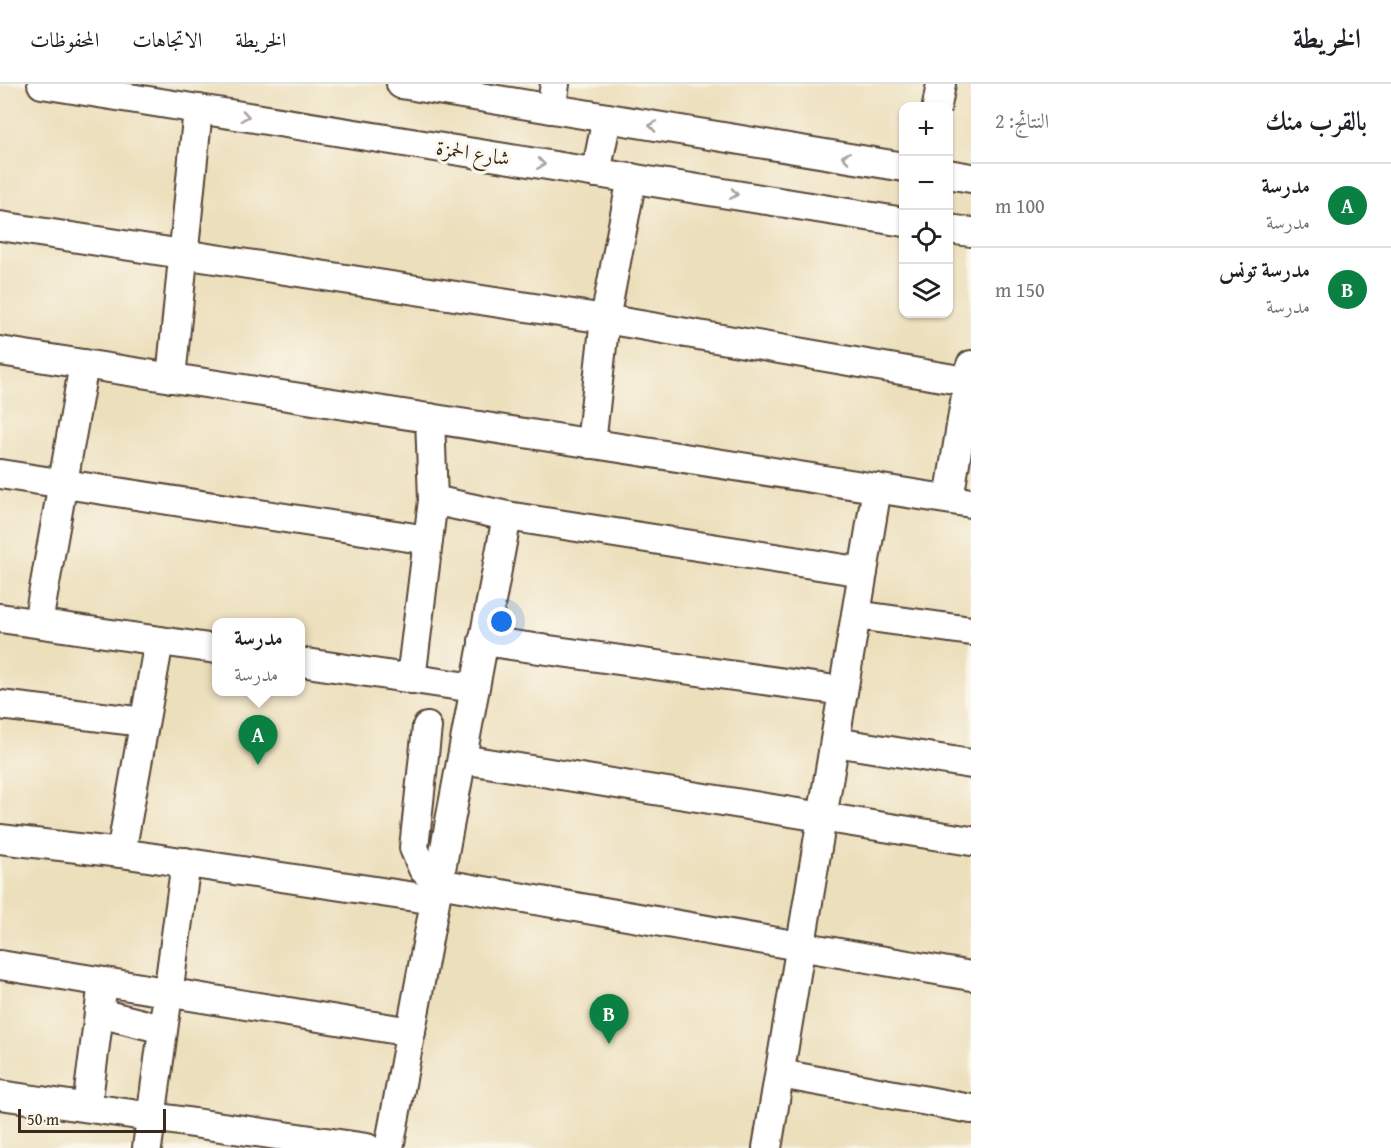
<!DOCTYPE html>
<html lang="ar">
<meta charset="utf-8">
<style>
:root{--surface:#fff;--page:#f6f6f6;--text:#202124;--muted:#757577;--line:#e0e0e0;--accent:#0b8043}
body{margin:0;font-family:"Gentium Book Plus",Amiri,serif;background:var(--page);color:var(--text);direction:rtl}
.controls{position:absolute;right:18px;top:18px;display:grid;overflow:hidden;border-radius:12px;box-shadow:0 2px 4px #0004}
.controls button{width:54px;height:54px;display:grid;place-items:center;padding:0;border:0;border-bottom:2px solid var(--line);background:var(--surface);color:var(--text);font:30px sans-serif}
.scale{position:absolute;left:18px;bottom:15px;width:148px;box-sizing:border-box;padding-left:6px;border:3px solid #3b2a1e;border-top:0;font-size:16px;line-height:21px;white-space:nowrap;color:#3b2a1e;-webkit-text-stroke:4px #fbf7ec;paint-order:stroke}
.you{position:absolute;left:502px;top:538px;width:21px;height:21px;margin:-15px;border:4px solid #fff;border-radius:50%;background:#1a73e8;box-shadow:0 0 0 9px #1a73e833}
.badge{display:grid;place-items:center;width:39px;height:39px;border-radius:50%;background:var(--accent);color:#fff;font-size:20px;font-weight:700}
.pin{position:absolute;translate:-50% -50px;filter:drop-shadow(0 2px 3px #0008)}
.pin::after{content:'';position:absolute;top:32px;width:21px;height:18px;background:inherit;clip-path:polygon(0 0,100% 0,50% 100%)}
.popup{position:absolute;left:212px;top:534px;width:93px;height:78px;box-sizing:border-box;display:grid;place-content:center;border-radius:12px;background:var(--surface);filter:drop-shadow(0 2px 4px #0005);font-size:20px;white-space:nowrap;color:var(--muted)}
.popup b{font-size:22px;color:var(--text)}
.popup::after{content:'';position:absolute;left:50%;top:100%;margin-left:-12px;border:12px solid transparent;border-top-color:var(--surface)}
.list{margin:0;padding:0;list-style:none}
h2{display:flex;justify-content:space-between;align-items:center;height:78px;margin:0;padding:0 24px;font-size:26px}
h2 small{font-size:20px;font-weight:400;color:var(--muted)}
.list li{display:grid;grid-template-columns:39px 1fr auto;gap:18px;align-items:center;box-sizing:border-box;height:84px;padding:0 24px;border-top:2px solid var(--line)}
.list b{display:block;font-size:22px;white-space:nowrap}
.list p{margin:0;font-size:20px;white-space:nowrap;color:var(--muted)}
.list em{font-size:20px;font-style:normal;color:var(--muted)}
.icon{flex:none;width:33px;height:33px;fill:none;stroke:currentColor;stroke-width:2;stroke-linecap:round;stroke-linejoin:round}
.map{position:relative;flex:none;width:971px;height:1064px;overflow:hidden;direction:ltr}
header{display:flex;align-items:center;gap:36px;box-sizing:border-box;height:84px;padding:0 30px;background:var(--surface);border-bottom:2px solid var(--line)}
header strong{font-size:28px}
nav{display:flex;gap:33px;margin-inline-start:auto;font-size:21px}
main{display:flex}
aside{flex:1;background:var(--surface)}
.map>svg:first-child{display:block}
</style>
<header>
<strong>الخريطة</strong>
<nav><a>الخريطة</a><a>الاتجاهات</a><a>المحفوظات</a></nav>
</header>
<main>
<aside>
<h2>بالقرب منك<small>النتائج: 2</small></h2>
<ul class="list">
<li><span class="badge">A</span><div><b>مدرسة</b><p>مدرسة</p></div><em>100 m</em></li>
<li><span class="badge">B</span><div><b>مدرسة تونس</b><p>مدرسة</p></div><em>150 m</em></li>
</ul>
</aside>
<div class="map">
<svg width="971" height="1064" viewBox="0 0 971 1064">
<rect width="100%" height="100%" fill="#fbf7ec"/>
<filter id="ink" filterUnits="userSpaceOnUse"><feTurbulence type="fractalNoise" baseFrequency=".0167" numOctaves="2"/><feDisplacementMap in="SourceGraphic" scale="12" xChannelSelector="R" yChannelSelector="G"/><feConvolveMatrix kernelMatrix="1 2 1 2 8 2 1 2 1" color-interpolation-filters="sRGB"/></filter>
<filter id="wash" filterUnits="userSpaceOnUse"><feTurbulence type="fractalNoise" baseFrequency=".008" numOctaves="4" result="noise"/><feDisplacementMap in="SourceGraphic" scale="24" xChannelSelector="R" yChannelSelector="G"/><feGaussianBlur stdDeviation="1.35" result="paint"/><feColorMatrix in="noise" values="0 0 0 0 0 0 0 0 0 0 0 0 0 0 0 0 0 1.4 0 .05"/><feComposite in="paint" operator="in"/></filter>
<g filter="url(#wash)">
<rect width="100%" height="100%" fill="#ecdfbc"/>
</g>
<g filter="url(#ink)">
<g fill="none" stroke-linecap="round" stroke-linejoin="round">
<defs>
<g id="minor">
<polyline points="42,0 904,138"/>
<polyline points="401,0 904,83"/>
<polyline points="937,22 941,0"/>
<polyline points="551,25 555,0"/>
<polyline points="596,89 607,34"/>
<polyline points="948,90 971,94"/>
<polyline points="0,142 605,235 971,298"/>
<polyline points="948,145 971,148"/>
<polyline points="0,267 971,419"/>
<polyline points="171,294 198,25"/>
<polyline points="591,360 605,235 632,94"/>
<polyline points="0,390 428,456"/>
<polyline points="949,415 971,281"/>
<polyline points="433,416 507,432 863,488"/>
<polyline points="856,531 971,547"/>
<polyline points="0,534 216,565"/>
<polyline points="38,539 84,280"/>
<polyline points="483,557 843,607"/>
<polyline points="300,578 474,604"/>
<polyline points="411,595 433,416 430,334"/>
<polyline points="0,621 144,638"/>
<polyline points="427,643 414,764 423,785 438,799 971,892"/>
<polyline points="835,658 971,680"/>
<polyline points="462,675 971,757"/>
<polyline points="0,755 121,769 435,816"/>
<polyline points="121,769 159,557"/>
<polyline points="0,881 411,948"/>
<polyline points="99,929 163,945"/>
<polyline points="780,990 971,1025"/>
<polyline points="0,1011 367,1064"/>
<polyline points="87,1023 103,898"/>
<polyline points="147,1064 186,778"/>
<polyline points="389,1064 507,432"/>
<polyline points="767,1064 877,404"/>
</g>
</defs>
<!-- minor casing -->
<use href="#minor" stroke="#564536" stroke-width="32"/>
<!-- minor -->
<use href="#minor" stroke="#fff" stroke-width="28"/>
</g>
<!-- one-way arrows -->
<defs><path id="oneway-chevron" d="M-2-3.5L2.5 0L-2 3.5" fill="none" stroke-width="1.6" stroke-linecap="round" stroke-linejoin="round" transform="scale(1.5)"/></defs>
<g stroke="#a79f9a">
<use href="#oneway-chevron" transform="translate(245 32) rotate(9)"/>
<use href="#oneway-chevron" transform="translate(653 42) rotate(-171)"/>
<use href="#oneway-chevron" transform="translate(846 73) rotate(-171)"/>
<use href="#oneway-chevron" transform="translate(541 80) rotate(9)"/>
<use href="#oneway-chevron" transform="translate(734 110) rotate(9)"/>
</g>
</g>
<g text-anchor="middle" stroke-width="6" stroke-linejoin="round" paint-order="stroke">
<!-- street labels -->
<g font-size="21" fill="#3b2a1e" stroke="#fbf7ec">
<text transform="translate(473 69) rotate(9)" y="7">شارع الحمزة</text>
</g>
</g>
</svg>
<div class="controls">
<button>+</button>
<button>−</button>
<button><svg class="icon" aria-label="locate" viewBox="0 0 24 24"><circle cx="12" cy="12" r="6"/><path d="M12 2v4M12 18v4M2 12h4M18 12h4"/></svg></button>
<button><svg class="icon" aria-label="layers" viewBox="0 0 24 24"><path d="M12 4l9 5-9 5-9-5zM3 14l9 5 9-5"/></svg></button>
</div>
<div class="scale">50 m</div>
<div class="you"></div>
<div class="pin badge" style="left:258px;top:681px">A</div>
<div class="popup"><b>مدرسة</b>مدرسة</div>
<div class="pin badge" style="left:609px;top:960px">B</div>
</div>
</main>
